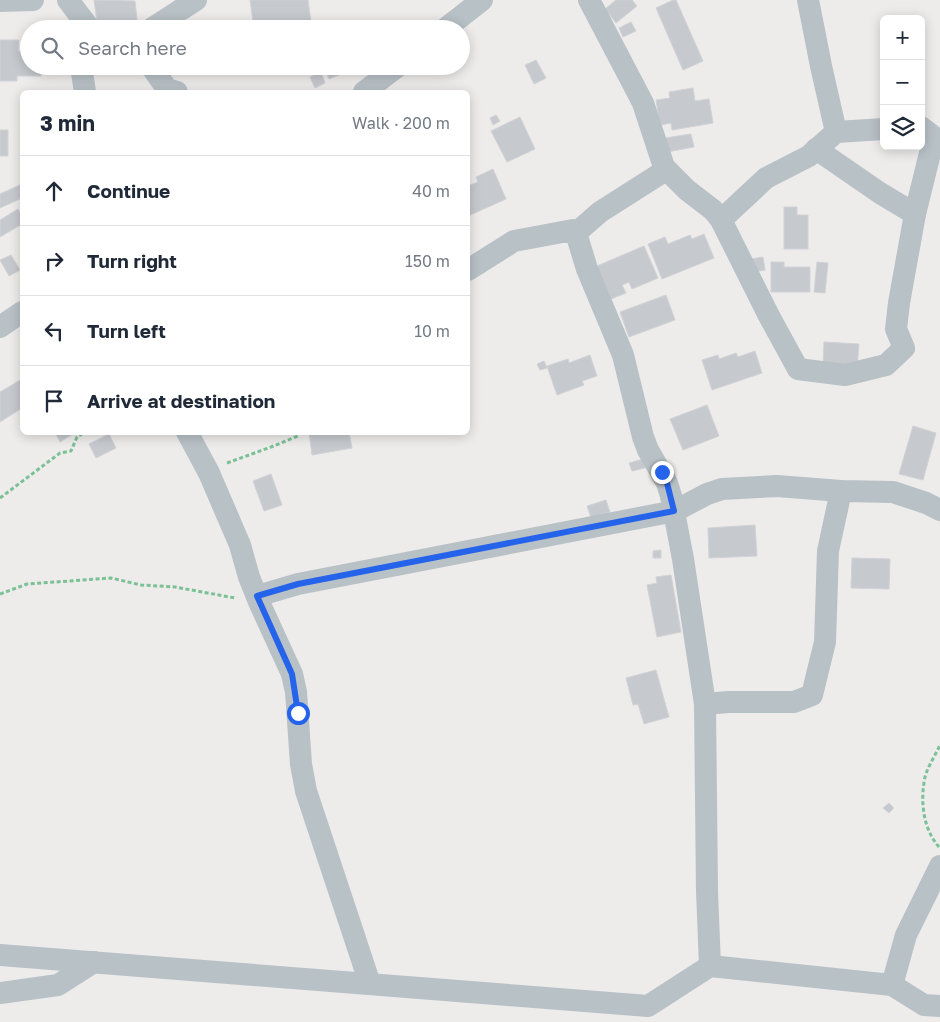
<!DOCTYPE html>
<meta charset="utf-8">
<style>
:root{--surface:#fff;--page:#f2f2f3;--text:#1f2937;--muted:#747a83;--line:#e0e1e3}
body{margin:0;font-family:"Golos Text",sans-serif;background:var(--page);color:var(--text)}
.controls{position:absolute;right:15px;top:15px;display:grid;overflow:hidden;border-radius:8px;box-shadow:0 2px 12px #0003}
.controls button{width:45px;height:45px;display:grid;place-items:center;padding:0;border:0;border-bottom:1px solid var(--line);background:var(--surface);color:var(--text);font:25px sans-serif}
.stop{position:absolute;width:15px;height:15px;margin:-11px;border:4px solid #2563eb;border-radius:50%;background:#fff}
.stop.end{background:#2563eb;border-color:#fff;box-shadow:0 1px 5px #0008}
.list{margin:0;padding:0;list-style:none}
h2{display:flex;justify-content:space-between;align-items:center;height:65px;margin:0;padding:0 20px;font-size:21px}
h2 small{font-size:16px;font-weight:400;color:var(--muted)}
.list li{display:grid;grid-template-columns:32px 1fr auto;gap:15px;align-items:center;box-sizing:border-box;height:70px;padding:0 20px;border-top:1px solid var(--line)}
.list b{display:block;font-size:19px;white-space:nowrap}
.list em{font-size:16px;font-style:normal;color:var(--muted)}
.icon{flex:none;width:28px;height:28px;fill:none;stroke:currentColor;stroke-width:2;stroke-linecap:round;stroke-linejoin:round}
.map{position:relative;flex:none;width:940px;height:1022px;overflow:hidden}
.search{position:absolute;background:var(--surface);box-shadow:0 2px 12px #0003;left:20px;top:20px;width:450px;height:55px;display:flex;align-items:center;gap:12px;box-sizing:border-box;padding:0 18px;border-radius:28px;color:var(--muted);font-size:19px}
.panel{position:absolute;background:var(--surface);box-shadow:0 2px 12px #0003;left:20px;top:90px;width:450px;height:345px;border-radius:8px}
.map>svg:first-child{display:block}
</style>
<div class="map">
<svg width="940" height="1022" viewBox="0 0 940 1022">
<rect width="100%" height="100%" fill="#eeebeb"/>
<!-- building -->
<g fill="#c6c9cd" stroke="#d0d2d6">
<polygon points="94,0 135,1 138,28 98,29"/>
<polygon points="250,0 308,0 312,29 254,29"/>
<polygon points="616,0 632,0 637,6 616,23 605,9"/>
<polygon points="673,0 676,0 703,61 683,70 656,8"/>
<polygon points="361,22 365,29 349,29"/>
<polygon points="631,22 636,31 623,37 619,28"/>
<polygon points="0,40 19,40 18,51 29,52 29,66 41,66 41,76 17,76 17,81 0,81"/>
<polygon points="536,60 546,78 534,84 525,65"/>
<polygon points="323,66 337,66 341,74 329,79"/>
<polygon points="321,72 325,83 315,88 310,77"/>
<polygon points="693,88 695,101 709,99 713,123 672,130 671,123 660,125 656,100 670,98 669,92"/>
<polygon points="496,115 500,121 493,125 490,118"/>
<polygon points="520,117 535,149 507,162 491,131"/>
<rect x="0" y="130" width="8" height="26"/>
<polygon points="691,134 694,147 667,152 665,138"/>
<polygon points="493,169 506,199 468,216 468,186 478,182 476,177"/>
<polygon points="22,184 22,198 0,208 0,194"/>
<polygon points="784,207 797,207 797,215 808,215 808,249 784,249"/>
<polygon points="18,209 22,216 22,224 0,237 0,220"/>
<polygon points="704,234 714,258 662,279 648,244 665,237 668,244 690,235 692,239"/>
<polygon points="644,246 658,278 632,289 629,282 622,285 626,293 611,299 597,266"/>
<polygon points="11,255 20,270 9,276 0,260"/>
<polygon points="763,257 765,270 753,272 751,259"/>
<polygon points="771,262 784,262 784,267 810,267 810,292 771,292"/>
<polygon points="817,262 828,263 825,293 814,292"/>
<polygon points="666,295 675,320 629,337 620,312"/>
<polygon points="824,342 859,344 857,370 823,368"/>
<polygon points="755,351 762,373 712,390 702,360 718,355 719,359 736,353 738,357"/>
<polygon points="590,355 597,376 582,381 584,385 557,395 547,366 568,359 569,363"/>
<polygon points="544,361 547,368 540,370 537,364"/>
<polygon points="22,379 22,408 0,422 0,392"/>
<polygon points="707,405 719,436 683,450 670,419"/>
<polygon points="913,426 936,433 923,480 899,474"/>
<polygon points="55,432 76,432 60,442"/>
<polygon points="309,432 349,432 352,448 312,455"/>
<polygon points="109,434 116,448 96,458 89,444"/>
<polygon points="647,458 649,467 632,471 629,463"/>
<polygon points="271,474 282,505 264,511 253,481"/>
<polygon points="606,500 610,512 591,518 587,506"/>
<polygon points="755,525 757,556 709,558 708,528"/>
<polygon points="661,550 661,558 653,558 653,551"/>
<polygon points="852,558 890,559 889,589 851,588"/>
<polygon points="671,575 681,632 657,637 647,585 657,583 656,577"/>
<polygon points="656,670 669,717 644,724 638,704 633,705 626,678"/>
<polygon points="889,803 894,808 889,813 883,808"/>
</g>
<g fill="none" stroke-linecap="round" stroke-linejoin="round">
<!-- path -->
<g stroke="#7ac196" stroke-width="3" stroke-dasharray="4 2.5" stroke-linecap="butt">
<polyline points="227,463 271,447 298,436"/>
<polyline points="0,498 60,453 71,451 77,437 85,432"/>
<polyline points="0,594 27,584 111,578 141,585 175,587 235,598"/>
<path d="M939,847C923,829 920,801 925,777C928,766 935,756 940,745"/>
</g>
<!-- street -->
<g stroke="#b8c1c6" stroke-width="22">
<polyline points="68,0 90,29"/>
<polyline points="589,0 643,103 664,167 687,190 713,210 721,220 769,316 798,369 845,375 886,365 904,348 896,329 899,303 915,214 880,193 816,149"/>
<polyline points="808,0 821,66 836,132"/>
<polyline points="0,1 33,0"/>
<polyline points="151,29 196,0"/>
<polyline points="445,29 482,0"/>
<polyline points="81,66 85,92"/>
<polyline points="151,66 167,89 177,92"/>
<polyline points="364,92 398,66"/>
<polyline points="915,214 934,137 921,127"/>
<polyline points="721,220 766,178 809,156 836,132 884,129"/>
<polyline points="576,233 600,212 666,170"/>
<polyline points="468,270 514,241 573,230 576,233 587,269 623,355 643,437 648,450 667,483 671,496 683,559 705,704 707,891 710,966"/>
<polyline points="0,327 22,312"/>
<polyline points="187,432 209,473 240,545 249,577 259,602 292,674 296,692 301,764 306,791 370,984"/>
<polyline points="257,596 298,584 675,511 707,494 722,489 777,486 841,491 893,492 926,503 940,510"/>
<polyline points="705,704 729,702 794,702 812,695 825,642 828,551 841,491"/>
<polyline points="0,955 648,1006 710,966 892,985 924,1005 940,1006"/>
<polyline points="892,985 906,935 940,866"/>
<polyline points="0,993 58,985 94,962"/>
</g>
</g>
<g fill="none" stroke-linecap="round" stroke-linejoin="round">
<!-- route -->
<polyline stroke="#2563eb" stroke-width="6" points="298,713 292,674 257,596 298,584 674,511 667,483 662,472"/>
</g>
</svg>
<div class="controls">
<button>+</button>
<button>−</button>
<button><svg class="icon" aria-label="layers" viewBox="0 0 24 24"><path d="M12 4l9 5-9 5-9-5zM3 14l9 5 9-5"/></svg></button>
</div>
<div class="stop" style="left:298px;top:713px"></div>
<div class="stop end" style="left:662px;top:472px"></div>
<div class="search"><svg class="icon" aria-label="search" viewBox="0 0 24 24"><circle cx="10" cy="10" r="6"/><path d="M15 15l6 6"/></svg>Search here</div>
<section class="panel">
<h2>3 min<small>Walk · 200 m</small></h2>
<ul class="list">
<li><svg class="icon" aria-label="ahead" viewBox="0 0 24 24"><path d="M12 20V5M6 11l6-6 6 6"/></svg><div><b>Continue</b></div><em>40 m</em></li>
<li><svg class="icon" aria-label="right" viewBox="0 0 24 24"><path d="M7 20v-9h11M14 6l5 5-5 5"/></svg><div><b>Turn right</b></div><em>150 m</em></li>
<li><svg class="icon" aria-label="left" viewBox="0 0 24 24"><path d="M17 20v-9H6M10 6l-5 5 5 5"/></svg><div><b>Turn left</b></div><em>10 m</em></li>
<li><svg class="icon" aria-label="arrive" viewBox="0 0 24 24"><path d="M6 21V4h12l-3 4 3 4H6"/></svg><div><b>Arrive at destination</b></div></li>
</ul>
</section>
</div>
